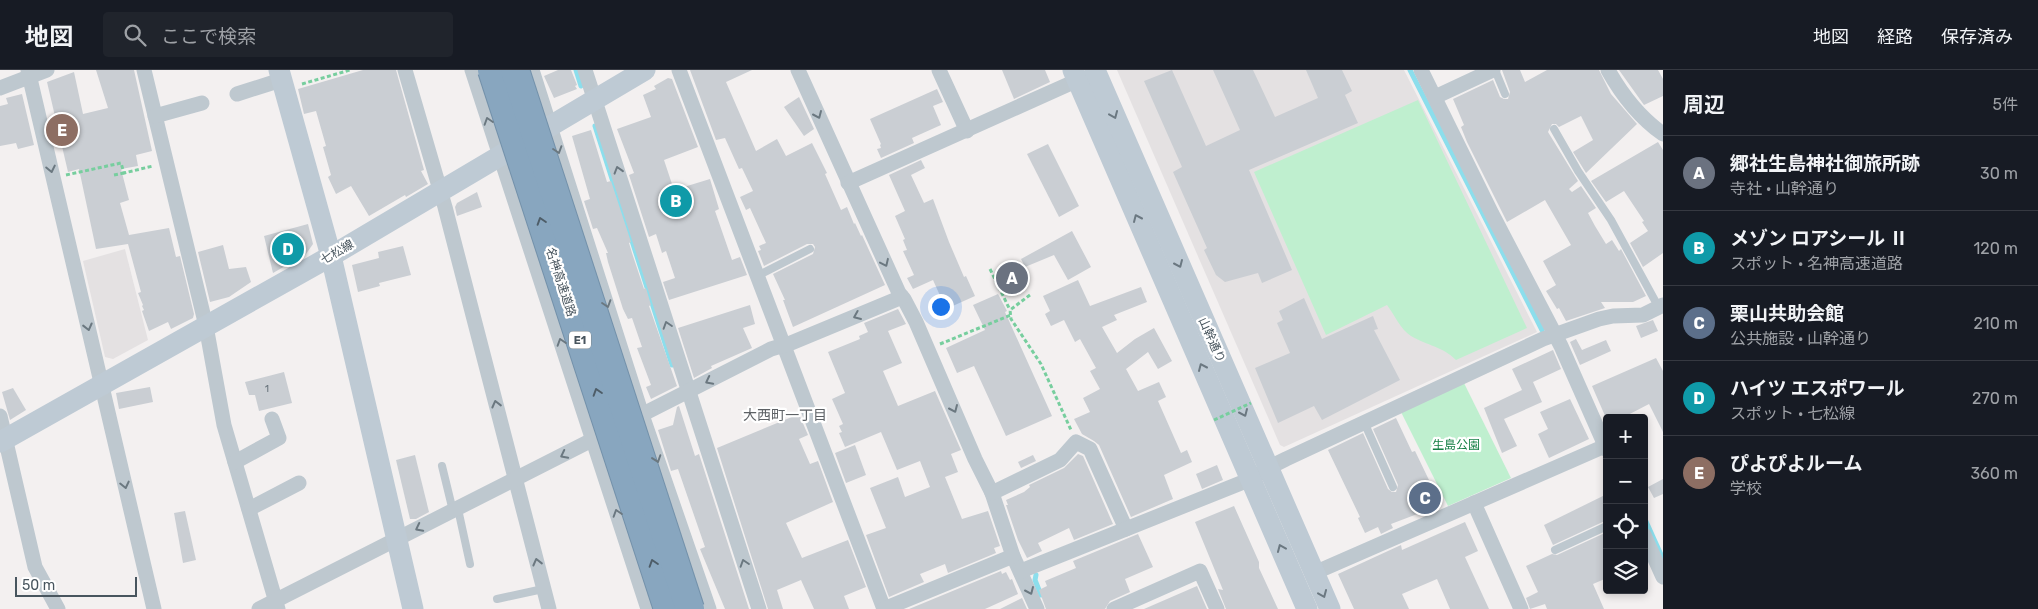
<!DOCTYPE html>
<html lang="ja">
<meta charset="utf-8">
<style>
:root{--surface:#171b24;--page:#20242c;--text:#f1f3f6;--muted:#9ea1a6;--line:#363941;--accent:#8c9099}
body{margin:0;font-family:Rubik,"Noto Sans JP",sans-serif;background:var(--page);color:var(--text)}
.controls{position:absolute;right:15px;bottom:15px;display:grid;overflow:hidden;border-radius:5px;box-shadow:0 2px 8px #0003}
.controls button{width:45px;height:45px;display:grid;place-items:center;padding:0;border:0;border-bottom:1px solid var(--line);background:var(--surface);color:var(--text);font:25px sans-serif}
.scale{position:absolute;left:15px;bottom:12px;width:122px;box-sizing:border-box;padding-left:5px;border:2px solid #48555e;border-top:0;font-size:14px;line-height:18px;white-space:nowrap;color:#48555e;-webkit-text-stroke:4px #fff;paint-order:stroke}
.you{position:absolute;left:940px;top:236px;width:18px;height:18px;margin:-12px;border:4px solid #fff;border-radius:50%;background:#1a73e8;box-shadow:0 0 0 8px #1a73e833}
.badge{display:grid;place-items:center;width:32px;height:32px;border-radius:50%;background:var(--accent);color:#fff;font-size:16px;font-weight:700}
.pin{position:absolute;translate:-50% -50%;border:2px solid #fff;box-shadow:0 1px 5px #0006}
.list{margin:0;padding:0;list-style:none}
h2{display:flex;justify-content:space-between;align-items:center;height:65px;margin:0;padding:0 20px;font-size:21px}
h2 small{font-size:16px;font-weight:400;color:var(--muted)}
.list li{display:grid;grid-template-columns:32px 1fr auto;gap:15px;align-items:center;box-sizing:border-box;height:75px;padding:0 20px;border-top:1px solid var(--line)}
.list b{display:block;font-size:19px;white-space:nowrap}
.list p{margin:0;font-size:16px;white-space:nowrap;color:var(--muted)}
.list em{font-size:16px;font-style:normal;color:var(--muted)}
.icon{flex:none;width:28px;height:28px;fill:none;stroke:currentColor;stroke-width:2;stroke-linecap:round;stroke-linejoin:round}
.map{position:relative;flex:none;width:1663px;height:539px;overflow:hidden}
header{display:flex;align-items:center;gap:30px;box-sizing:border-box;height:70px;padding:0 25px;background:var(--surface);border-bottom:1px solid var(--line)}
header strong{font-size:24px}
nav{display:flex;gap:28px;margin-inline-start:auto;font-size:18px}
.search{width:350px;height:45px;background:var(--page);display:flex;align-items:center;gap:12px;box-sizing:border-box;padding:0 18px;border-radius:5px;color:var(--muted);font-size:19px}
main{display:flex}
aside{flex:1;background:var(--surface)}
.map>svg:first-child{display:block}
</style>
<header>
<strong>地図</strong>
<div class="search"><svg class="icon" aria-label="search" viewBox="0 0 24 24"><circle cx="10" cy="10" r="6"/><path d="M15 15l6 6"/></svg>ここで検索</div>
<nav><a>地図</a><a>経路</a><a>保存済み</a></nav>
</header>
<main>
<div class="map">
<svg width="1663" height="539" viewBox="0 0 1663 539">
<rect width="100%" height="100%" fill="#f3f0f0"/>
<!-- education -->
<g fill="#e4e1e2">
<polygon points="1117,0 1404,0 1537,262 1284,377 1280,375"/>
<polygon points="125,179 148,270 113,289 105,287 83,191"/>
</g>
<!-- green -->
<g fill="#bfefcf">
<path d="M1418,30L1527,258L1456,290C1442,276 1428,276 1411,266C1401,260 1394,244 1387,235L1326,265L1254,102Z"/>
<polygon points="1464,313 1511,408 1448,436 1401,342"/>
</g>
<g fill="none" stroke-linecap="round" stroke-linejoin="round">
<!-- stream -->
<g stroke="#8cdeec" stroke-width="5">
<polyline points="576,0 581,16"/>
<polyline points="1410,0 1542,260"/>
<polyline points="595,56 672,295"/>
<polyline points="1644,447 1663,489"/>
<polyline points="1036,505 1035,510 1041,525"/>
</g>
</g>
<!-- building -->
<g fill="#caced3">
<polygon points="96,0 134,0 152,81 136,85 138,96 121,99 129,130 120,133 129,165 169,158 176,187 180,186 194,244 193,248 171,259 168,252 149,261 142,241 144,240 142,236 143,235 138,223 141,222 128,174 96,179 79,99 68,102 47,12 74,2 83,44 108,38"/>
<polygon points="363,0 396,0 424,100 421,101 428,114 406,127 405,125 369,146 351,116 336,124 328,107 331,105 323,77 326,76 316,41 304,44 298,19"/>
<polygon points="558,0 571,0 577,15 575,16 577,19 554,28 544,6"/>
<polygon points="690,0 752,0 726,12 756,81 777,69 786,86 812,73 827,103 825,104 841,140 847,137 854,154 855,153 861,166 862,165 885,215 793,257 783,230 785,230 773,204 813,184 815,177 813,174 807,174 764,196 758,181 761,180 759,176 766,173 750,138 746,140 740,127 753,121 742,98 739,99 725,68 716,70"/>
<polygon points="1002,0 1045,0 1050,12 1014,29"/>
<polygon points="1172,0 1206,76 1240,60 1213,0 1253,0 1275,47 1318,28 1306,0 1342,0 1352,21 1345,25 1358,53 1249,100 1292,200 1262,213 1258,203 1225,212 1216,205 1204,180 1207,178 1173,102 1182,97 1144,11"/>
<polygon points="1502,0 1520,0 1525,12 1547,0 1599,0 1611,24 1637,54 1586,103 1573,82 1593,70 1581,46 1559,57 1556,54 1552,54 1548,62 1578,111 1569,119 1572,122 1581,116 1596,138 1588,143 1595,156 1606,174 1612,170 1619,181 1621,179 1646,226 1633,232 1601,232 1605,238 1566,251 1559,238 1557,239 1546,221 1556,215 1543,191 1571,175 1545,130 1507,152 1467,72 1461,57 1464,55 1453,29 1493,10 1500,27 1504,29 1508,29 1510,22"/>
<polygon points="1619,0 1658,0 1663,9 1663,26 1644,35"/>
<polygon points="668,8 672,9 698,77 664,90 674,120 710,109 719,139 715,141 732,190 740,187 747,205 669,230 663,212 675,208 666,181 662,183 656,164 649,167 629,105 634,103 617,59 651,47 643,25 656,19 654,16"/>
<polygon points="937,19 943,32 933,36 941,55 912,68 914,73 881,88 877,79 881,78 880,75 881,74 870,49"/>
<polygon points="22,24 34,75 18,79 16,73 0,76 0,36 8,34 6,28"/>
<polygon points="799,27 814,59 804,66 784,37"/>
<polygon points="591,60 607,112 611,111 631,172 629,173 632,183 644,219 646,218 651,235 649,236 677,316 651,329 646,317 651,315 637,278 642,277 632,248 628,249 623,239 608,192 606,183 608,183 597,158 593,159 584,131 590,129 572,66"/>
<polygon points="1658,72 1663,80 1663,183 1643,197 1630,173 1648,161 1642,152 1644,151 1624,121 1606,132 1591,111"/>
<polygon points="1048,74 1079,136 1059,147 1027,84"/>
<polygon points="921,90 925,98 911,105 924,133 933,129 949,172 964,207 966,206 975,226 946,239 933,210 913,219 907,208 914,205 903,181 907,180 903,170 905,169 895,146 905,141 889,105"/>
<polygon points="477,122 482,137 457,146 455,137 457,133"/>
<polygon points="308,154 313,174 306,184 273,203 264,166"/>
<polygon points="1072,161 1091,197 1068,210 1054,185 1025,197 1021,189"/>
<polygon points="223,175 229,199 246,197 251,212 229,227 210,232 198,182"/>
<polygon points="403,176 411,205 379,213 380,216 358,222 352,195 379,188 378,182"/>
<polygon points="1078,210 1090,236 1141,217 1147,232 1114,245 1117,250 1102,257 1117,283 1135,269 1154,258 1172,291 1158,299 1148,282 1126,299 1138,321 1159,312 1166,327 1158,331 1181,383 1187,380 1192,392 1164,405 1173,429 1131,447 1099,375 1094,371 1082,364 1074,349 1090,342 1083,328 1100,319 1090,301 1096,298 1080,269 1075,272 1064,250 1051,256 1045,244 1050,241 1043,226"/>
<polygon points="998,224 1007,241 1005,242 1052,346 1006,366 974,296 957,303 946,278 985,260 973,235"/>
<polygon points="1304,228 1322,269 1373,246 1378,259 1374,260 1400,310 1322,350 1314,336 1278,353 1255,298 1290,283 1277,253 1283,250 1279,241"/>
<polygon points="750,235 755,254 743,258 752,278 711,296 712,298 694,308 678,258"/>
<polygon points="898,239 906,254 888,261 902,293 883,301 898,336 935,321 961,380 951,384 958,402 945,407 962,449 988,441 1000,476 994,478 996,483 948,503 945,494 920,504 924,512 889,527 866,465 886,458 870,418 898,407 905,427 930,417 920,391 897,400 881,362 845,377 839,363 842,362 839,356 843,354 832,329 845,323 828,282 860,269 859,266 868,262 864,253"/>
<polygon points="1653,250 1658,261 1641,268 1636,256"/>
<polygon points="1576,269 1582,280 1606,270 1611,281 1580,295 1570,272"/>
<polygon points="1553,280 1561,299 1533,312 1542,332 1504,349 1517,376 1502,383 1484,338 1522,320 1512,299"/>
<polygon points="1656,288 1663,301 1663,362 1649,334 1622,348 1606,348 1592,316"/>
<polygon points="284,302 292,333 259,341 255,325 249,325 245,312"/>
<polygon points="150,317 153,332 119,339 116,323"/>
<polygon points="13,318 26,340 10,350 2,322"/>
<polygon points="1570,329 1589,369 1549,388 1538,364 1548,359 1540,342"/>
<polygon points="679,336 695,386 699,384 749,539 725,539 700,479 705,477 678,399 671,401 658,360 673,355 677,337"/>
<polygon points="799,344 808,365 799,369 810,394 818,391 833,432 786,453 802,488 848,470 866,517 844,526 849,539 814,539 801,510 777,520 783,539 768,539 717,378"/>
<polygon points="1396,348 1412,382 1415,381 1441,435 1391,454 1393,458 1381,464 1378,457 1365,463 1358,448 1360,447 1328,380 1363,363 1388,419 1392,422 1396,422 1398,415 1373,359"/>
<polygon points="855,375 866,405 846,413 835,383"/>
<polygon points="1078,384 1083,386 1113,454 1074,470 1069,458 1038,473 1042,481 1027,488 1018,470 1006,435 1008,435 1006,430 1024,422 1030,417 1029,415 1064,398"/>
<polygon points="415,385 429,442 416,449 410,449 396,390"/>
<polygon points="1033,385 1036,391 1021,398 1018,392"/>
<polygon points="1217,395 1223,410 1202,419 1196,404"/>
<polygon points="1663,409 1663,424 1654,428 1648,417"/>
<polygon points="1607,424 1607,450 1553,475 1544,455"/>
<polygon points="1234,436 1259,492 1259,498 1278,539 1226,539 1218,519 1223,520 1195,452"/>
<polygon points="185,441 196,490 183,493 174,443"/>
<polygon points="1465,452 1478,481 1465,487 1489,539 1450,539 1437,509 1402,524 1409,539 1354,539 1338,504 1401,475 1402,480"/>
<polygon points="1607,462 1607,508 1593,514 1604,539 1547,539 1545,534 1530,539 1526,528 1538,522 1526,496 1552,484 1557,485"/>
<polygon points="1138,464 1153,497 1125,509 1130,522 1110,531 1105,539 1046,539 1039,520 1047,516 1045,511 1076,498 1073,491"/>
<polygon points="1001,501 1002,504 1006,502 1010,510 1012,509 1018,524 985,539 909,539"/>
<polygon points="1197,516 1207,539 1144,539"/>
<polygon points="1022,528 1027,539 1000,539"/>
</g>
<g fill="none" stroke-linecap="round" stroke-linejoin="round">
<!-- path -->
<g stroke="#77ce9e" stroke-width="3" stroke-dasharray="4 2.5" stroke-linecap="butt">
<polyline points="302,14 350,0"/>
<polyline points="66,105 121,93 124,103 153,96"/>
<polyline points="114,105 124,103"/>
<polyline points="990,199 1010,240"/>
<polyline points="1030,225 1010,240 1011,249 1041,294 1071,360"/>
<polyline points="940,274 1011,245"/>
</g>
<!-- lane -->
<g stroke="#bec8cf" stroke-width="8">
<polyline points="1495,0 1505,24"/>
<polyline points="1554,59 1578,101 1611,150 1659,238"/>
<polyline points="757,206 810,179"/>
<polyline points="1364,352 1393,417"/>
<polyline points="442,396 453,441"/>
<polyline points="458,439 470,494"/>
<polyline points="1555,480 1607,456"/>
<polyline points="497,529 543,519"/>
</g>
<!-- street -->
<g stroke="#bec8cf" stroke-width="15">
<polyline points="28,0 154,539"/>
<polyline points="144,0 206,256 224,355 278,539"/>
<polyline points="405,0 445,137 549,539"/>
<polyline points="472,0 648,539"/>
<polyline points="532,0 642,345 709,539"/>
<polyline points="585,0 759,539"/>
<polyline points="679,0 884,539"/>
<polyline points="798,0 899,223 904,229 916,252 975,389 992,423 1013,486 1037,539"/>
<polyline points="939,0 967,61"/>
<polyline points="1421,0 1492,144 1561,276 1607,380"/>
<path d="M1608,0C1622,25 1639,47 1663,64"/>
<polyline points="0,18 47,0"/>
<polyline points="237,24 281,10"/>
<polyline points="1435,27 1493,0"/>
<polyline points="155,46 202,33"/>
<polyline points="848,113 1078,10"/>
<polyline points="0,346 35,497 58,539"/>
<polyline points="235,392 279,368 272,349"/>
<polyline points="992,423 1060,390 1076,372 1090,379 1126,459"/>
<polyline points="1474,433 1521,539"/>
<polyline points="249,439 299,413"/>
<polyline points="1644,465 1663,507"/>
<polyline points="1021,501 1251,409 1268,398 1286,389 1543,269 1599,249 1613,246 1643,245 1663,235"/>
<polyline points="1314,503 1605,376"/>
<polyline points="259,539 771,279 791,273 902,227"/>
<polyline points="884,539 1013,486"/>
<polyline points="1114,539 1200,501 1217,539"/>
</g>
<!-- secondary -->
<g stroke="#becad4" stroke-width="21">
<polyline points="279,0 331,186 413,539"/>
<polyline points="1073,0 1307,539"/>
<polyline points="1095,0 1330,539"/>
<polyline points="0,372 331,186 645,0"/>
</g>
<defs>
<g id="highway-bridge">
<polyline points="492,0 668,539"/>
<polyline points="515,0 690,539"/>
</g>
</defs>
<!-- highway-bridge casing -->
<use href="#highway-bridge" stroke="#7391aa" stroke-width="30" stroke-linecap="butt"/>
<!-- path-bridge -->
<polyline stroke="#77ce9e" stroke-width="3" stroke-dasharray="4 2.5" stroke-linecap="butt" points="1214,350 1251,333"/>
<!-- highway-bridge -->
<use href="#highway-bridge" stroke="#88a6bf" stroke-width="28"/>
</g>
<!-- one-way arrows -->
<defs><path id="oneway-chevron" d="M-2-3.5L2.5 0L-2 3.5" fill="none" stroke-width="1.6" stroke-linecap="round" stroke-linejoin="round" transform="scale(1.25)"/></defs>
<g stroke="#6b7880">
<use href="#oneway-chevron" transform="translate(818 45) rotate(66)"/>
<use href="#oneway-chevron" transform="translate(488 51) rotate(-108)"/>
<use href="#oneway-chevron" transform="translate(558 80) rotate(72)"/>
<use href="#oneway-chevron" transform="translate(51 99) rotate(78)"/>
<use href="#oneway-chevron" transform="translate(618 100) rotate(-107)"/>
<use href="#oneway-chevron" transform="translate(885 193) rotate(65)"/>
<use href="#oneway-chevron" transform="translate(607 234) rotate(72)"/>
<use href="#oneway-chevron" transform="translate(857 246) rotate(157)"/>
<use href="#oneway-chevron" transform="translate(667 255) rotate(-108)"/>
<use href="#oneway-chevron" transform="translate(88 257) rotate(76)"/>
<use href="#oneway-chevron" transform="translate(561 272) rotate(-108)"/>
<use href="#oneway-chevron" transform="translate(709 311) rotate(153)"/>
<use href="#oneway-chevron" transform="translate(496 334) rotate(-104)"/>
<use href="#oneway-chevron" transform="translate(954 339) rotate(66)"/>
<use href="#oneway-chevron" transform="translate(564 385) rotate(153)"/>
<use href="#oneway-chevron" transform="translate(657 389) rotate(71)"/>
<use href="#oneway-chevron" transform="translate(125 415) rotate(77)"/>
<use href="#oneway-chevron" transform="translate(617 443) rotate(-108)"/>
<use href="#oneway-chevron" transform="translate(419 458) rotate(153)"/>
<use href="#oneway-chevron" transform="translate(537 492) rotate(-104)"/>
<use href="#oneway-chevron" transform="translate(744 493) rotate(-108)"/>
<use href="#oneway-chevron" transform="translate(1030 521) rotate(66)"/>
</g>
<g stroke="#6b7881">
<use href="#oneway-chevron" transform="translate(1114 45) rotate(67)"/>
<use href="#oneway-chevron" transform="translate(1137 148) rotate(-114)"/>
<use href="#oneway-chevron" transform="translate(1179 194) rotate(66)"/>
<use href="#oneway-chevron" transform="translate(1202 297) rotate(-114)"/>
<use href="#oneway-chevron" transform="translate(1244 343) rotate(66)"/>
<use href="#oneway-chevron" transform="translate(1281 478) rotate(-113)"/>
<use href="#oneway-chevron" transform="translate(1323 524) rotate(67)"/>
</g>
<g stroke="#4e5d68">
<use href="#oneway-chevron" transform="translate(541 151) rotate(-108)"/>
<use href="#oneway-chevron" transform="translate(597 322) rotate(-108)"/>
<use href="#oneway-chevron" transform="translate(653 493) rotate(-108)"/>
</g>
<g text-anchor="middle" stroke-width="4.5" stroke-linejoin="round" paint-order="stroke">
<!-- number labels -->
<g font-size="10" fill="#68737b">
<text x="267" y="322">1</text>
</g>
<!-- shield labels -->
<rect fill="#fff" stroke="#7f888e" stroke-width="1" x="569" y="261.5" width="22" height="17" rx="4"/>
<g font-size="11" font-weight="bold" fill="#48555e">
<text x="580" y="274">E1</text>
</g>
<!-- street labels -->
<g font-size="12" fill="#48555e" stroke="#fff">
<text transform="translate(337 182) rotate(-30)" y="4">七松線</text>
<text transform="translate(561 212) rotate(72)" y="4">名神高速道路</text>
<text transform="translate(1212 270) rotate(66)" y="4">山幹通り</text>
</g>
<!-- park labels -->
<g font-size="12" fill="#178046" stroke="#fff">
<text x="1456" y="379">生島公園</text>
</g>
<!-- neighbourhood labels -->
<g font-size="14" fill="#5d6165" stroke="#fff">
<text x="785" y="350">大西町一丁目</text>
</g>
</g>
</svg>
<div class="controls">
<button>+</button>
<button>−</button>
<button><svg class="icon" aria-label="locate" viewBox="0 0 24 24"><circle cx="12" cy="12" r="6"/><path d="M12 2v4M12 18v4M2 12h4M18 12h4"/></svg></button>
<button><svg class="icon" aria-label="layers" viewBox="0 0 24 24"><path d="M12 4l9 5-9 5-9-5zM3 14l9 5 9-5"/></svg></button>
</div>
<div class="scale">50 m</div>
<div class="you"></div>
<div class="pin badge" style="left:1012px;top:208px;background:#6b7280">A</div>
<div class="pin badge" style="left:676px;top:131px;background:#0f9aa8">B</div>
<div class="pin badge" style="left:1425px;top:428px;background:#5c6f8a">C</div>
<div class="pin badge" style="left:288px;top:179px;background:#0f9aa8">D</div>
<div class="pin badge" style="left:62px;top:60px;background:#8d6e63">E</div>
</div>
<aside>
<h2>周辺<small>5件</small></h2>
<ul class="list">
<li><span class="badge" style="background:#6b7280">A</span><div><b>郷社生島神社御旅所跡</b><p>寺社 · 山幹通り</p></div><em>30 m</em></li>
<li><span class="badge" style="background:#0f9aa8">B</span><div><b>メゾン ロアシール Ⅱ</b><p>スポット · 名神高速道路</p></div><em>120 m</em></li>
<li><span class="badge" style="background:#5c6f8a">C</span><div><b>栗山共助会館</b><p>公共施設 · 山幹通り</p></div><em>210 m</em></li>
<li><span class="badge" style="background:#0f9aa8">D</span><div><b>ハイツ エスポワール</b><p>スポット · 七松線</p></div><em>270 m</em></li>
<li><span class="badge" style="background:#8d6e63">E</span><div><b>ぴよぴよルーム</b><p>学校</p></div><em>360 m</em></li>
</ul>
</aside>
</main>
